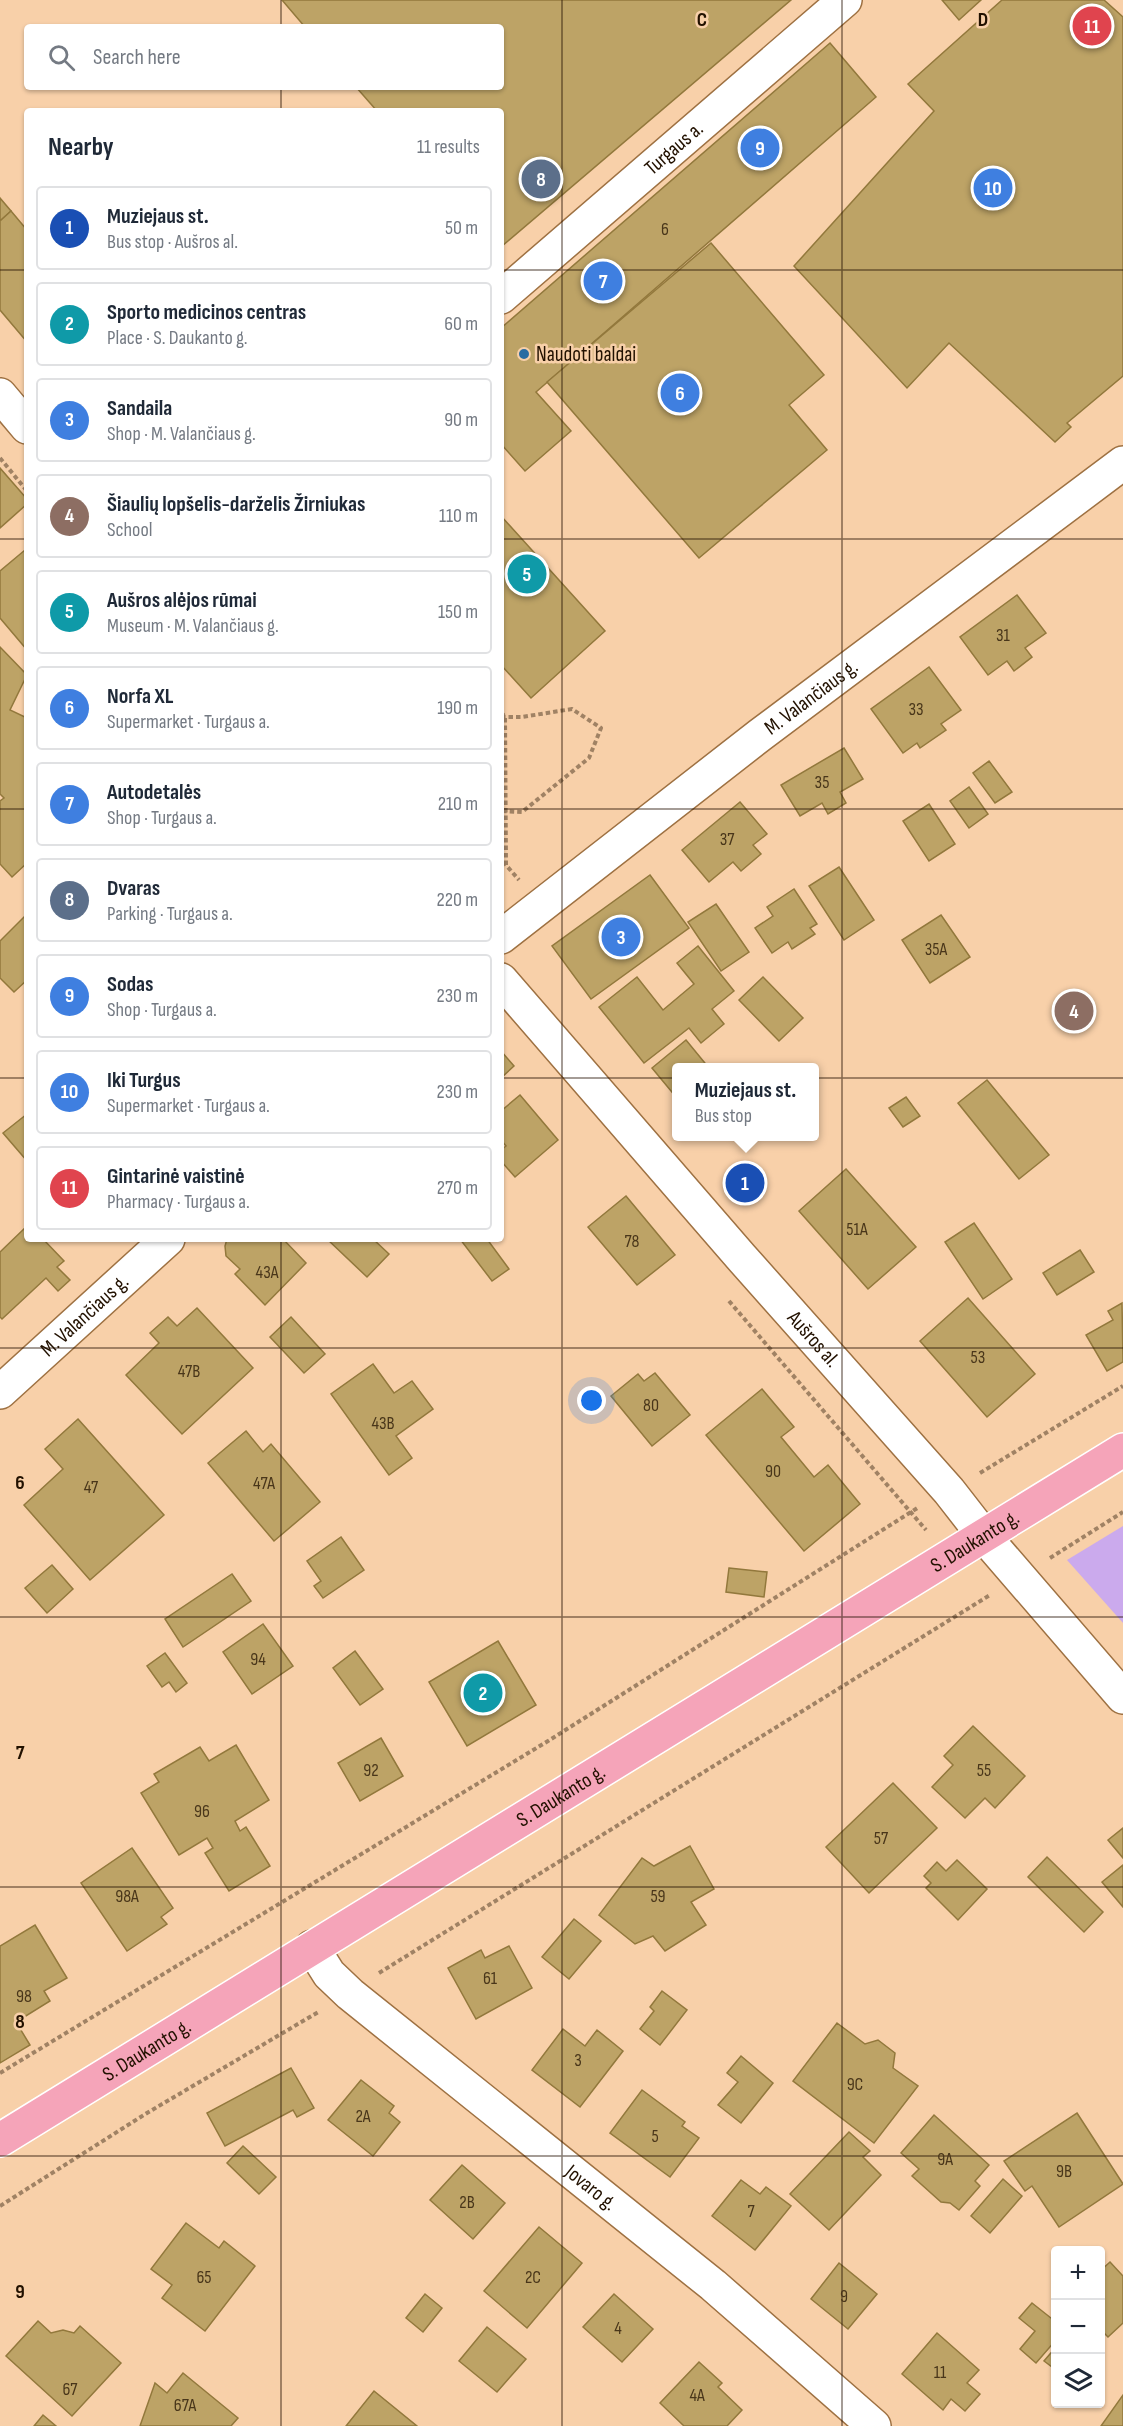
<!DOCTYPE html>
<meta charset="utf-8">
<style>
:root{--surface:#fff;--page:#f6f6f7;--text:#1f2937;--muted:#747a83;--line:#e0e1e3;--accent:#7c3aed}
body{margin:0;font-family:"Sofia Sans Condensed",sans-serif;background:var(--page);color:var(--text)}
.controls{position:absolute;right:18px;bottom:18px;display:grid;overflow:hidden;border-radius:6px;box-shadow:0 2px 4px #0004}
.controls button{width:54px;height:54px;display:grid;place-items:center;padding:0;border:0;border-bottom:2px solid var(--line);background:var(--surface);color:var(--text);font:30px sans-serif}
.you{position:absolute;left:592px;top:1401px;width:21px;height:21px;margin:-15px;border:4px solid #fff;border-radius:50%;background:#1a73e8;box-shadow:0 0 0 9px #1a73e833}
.badge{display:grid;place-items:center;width:39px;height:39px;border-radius:50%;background:var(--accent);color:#fff;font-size:20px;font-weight:700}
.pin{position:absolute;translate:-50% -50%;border:3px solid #fff;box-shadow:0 2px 6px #0006}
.popup{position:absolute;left:672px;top:1063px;width:147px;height:78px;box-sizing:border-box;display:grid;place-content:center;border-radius:6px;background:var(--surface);filter:drop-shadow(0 2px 4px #0005);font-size:20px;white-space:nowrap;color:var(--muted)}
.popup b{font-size:22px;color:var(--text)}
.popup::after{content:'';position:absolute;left:50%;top:100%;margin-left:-12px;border:12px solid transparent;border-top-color:var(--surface)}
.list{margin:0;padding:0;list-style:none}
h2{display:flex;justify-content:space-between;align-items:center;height:78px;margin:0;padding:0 24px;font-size:26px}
h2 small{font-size:20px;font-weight:400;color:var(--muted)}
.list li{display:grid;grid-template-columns:39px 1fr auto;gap:18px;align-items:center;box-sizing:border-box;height:84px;margin:0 12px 12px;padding:0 12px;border:2px solid var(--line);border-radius:6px}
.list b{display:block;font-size:22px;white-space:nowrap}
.list p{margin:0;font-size:20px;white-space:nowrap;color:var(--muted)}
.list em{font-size:20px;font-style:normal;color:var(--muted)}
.icon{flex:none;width:33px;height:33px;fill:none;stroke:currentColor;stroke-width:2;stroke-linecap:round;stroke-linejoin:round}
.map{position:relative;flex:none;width:1123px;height:2426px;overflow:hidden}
.search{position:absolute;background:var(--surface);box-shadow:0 2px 4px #0004;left:24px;top:24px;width:480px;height:66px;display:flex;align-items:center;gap:15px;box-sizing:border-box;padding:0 21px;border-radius:6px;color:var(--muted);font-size:22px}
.panel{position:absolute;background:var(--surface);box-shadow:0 2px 4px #0004;left:24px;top:108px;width:480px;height:1134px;border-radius:6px}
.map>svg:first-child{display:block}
</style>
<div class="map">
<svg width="1123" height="2426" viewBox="0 0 1123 2426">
<rect width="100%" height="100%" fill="#f8d0a9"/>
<!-- green -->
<polygon fill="#cbaaed" points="1123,1526 1123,1623 1067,1560"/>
<!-- building -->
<g fill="#bda366" stroke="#92783c" stroke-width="1.5">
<polygon points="282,0 791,0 501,247 501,111 377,111 356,87 501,87 501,27 305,27"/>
<polygon points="942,0 981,0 959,20"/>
<polygon points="1002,0 1104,0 1123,17 1123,376 1067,423 1071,427 1055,442 949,343 907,388 794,266 934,111 908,84"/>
<polygon points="830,43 876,97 536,392 571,431 525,471 501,444 501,328"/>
<polygon points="0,198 11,211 0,221"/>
<polygon points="11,211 27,230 27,342 0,310 0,221"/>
<polygon points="711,243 824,375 789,405 827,450 699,558 547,382"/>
<polygon points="0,468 27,499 27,504 0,528"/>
<polygon points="501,516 605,631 531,698 501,665"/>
<polygon points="25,550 27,553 27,650 0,618 0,571"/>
<polygon points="1017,595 1046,633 1025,648 1032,657 1014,671 1007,661 988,675 960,637"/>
<polygon points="0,647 27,675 10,710 27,718 27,863 12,877 0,864 0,801 4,798 0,794"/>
<polygon points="929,667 961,710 941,724 946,730 920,748 917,743 903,753 871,709"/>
<polygon points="844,748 863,779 840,792 846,803 828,814 822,803 800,816 781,785"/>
<polygon points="989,761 1012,792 995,803 973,773"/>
<polygon points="969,787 988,814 969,828 950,801"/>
<polygon points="740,802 767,834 753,845 761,854 741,871 733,862 709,882 682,850"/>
<polygon points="929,804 955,844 929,861 903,821"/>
<polygon points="839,867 874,920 844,940 809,886"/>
<polygon points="650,875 689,928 591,999 552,946"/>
<polygon points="794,889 817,924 810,928 815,934 792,949 788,942 772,953 755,928 773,916 767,907"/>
<polygon points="716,904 749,952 721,971 688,922"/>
<polygon points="27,914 27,980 14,992 0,978 0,941"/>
<polygon points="941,915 970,957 930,983 902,940"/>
<polygon points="698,946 734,991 712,1009 724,1024 701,1043 689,1028 644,1063 599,1007 637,977 663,1010 694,984 677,963"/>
<polygon points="763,977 803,1018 779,1041 739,1000"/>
<polygon points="686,1040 709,1068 676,1068 676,1097 652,1068"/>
<polygon points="501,1051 514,1066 501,1078"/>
<polygon points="987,1080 1049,1155 1019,1179 958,1103"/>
<polygon points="520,1095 558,1140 515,1177 501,1161 501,1150 506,1146 501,1140 501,1111"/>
<polygon points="906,1097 920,1116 903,1127 889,1108"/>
<polygon points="27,1114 27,1161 3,1133"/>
<polygon points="846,1169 916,1247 868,1289 799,1211"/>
<polygon points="626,1196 675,1255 637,1285 588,1227"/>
<polygon points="974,1223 1012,1279 983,1299 945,1242"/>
<polygon points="27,1226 27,1239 43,1239 64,1261 57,1267 70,1280 58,1291 46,1278 2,1319 0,1317 0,1252"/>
<polygon points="227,1239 283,1239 306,1263 265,1305 235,1274 240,1269 226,1256 225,1246"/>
<polygon points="327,1239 373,1239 389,1254 367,1277"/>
<polygon points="460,1239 487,1239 509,1269 492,1281"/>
<polygon points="1080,1250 1094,1272 1057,1295 1043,1273"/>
<polygon points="968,1298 1035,1374 987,1417 920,1341"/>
<polygon points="1122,1303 1123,1362 1107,1371 1086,1335 1113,1320 1108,1311"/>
<polygon points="197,1308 253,1368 182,1434 126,1375 159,1343 150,1333 168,1317 177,1326"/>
<polygon points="291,1317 325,1354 304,1373 270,1337"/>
<polygon points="373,1364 394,1393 412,1381 433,1409 396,1436 412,1458 389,1475 331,1394"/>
<polygon points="655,1373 690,1415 652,1446 611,1396 638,1374 644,1381"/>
<polygon points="762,1389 794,1427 781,1437 814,1477 828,1465 860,1504 804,1551 706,1435"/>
<polygon points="78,1419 164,1515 90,1580 24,1505 63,1469 45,1449"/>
<polygon points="246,1431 263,1452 271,1444 320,1502 274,1541 208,1463"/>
<polygon points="341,1537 364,1570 323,1598 314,1586 321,1581 307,1561"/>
<polygon points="52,1565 73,1589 47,1613 25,1588"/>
<polygon points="729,1568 767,1572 764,1597 726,1592"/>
<polygon points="232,1574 251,1601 183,1647 165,1619"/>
<polygon points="263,1624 293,1666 252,1694 223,1652"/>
<polygon points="498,1641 536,1705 467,1746 429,1682"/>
<polygon points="355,1651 383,1689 360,1705 333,1668"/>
<polygon points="165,1653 187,1683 176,1692 169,1682 162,1687 147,1666"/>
<polygon points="973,1726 1025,1776 995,1808 985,1798 965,1818 932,1787 953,1765 944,1756"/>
<polygon points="381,1738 403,1776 360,1801 338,1763"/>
<polygon points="236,1745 269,1800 235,1821 240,1831 246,1827 270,1866 229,1891 205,1853 213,1848 207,1838 179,1855 141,1793 159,1782 154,1774 200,1747 209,1761"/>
<polygon points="893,1783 937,1828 869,1893 826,1847"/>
<polygon points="1123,1828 1123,1858 1108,1840"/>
<polygon points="690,1846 714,1889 691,1902 706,1925 665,1951 653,1936 635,1944 599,1915 642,1858 654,1866"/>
<polygon points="132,1848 173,1908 161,1917 167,1924 127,1951 81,1883"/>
<polygon points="1047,1857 1103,1912 1084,1932 1028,1877"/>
<polygon points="957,1860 987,1889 958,1920 926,1888 931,1883 924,1876 937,1862 946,1871"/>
<polygon points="1123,1865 1123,1907 1102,1882"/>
<polygon points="574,1919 601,1941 569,1979 542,1957"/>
<polygon points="35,1925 67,1978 44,1991 50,2001 16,2022 30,2045 0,2063 0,1946"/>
<polygon points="509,1946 532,1988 476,2019 448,1968 481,1950 485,1958"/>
<polygon points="662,1991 687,2010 660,2045 640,2029 654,2011 650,2007"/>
<polygon points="837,2023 865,2044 878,2040 895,2053 893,2068 918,2086 874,2143 793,2081"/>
<polygon points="563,2029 585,2046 597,2030 623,2051 580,2107 532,2070"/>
<polygon points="741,2056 773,2083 741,2123 718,2105 738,2082 727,2073"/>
<polygon points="291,2068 314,2108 297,2117 293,2110 225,2146 207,2113"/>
<polygon points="361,2080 394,2106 389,2113 400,2122 373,2156 328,2120"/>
<polygon points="642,2090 685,2122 682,2126 699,2138 670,2177 610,2133"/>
<polygon points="1077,2113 1123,2184 1059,2227 1032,2186 1025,2191 1004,2161"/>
<polygon points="934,2115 989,2165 975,2181 980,2186 959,2210 950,2203 941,2202 912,2176 919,2169 901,2153"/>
<polygon points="849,2132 870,2151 863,2157 881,2175 829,2230 790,2194"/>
<polygon points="243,2146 276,2177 259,2194 227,2163"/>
<polygon points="462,2165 505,2203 473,2239 430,2200"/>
<polygon points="1003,2179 1022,2196 990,2233 971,2216"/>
<polygon points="741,2180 760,2194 766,2187 791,2206 755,2250 712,2216"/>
<polygon points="186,2223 219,2248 224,2241 255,2266 205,2331 162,2298 172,2285 151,2269"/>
<polygon points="539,2227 582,2263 527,2328 484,2291"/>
<polygon points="1110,2262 1123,2276 1123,2323 1108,2337 1100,2329 1100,2271"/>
<polygon points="839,2263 877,2294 848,2329 811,2299"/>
<polygon points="425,2294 442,2308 423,2332 406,2318"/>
<polygon points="614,2294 653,2329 622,2362 583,2327"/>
<polygon points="1032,2303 1056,2322 1056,2340 1036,2363 1020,2349 1035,2331 1019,2318"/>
<polygon points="38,2321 51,2333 63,2330 74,2333 80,2326 121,2363 72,2416 6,2356"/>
<polygon points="487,2327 526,2359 497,2392 459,2361"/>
<polygon points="937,2333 979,2370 967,2383 980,2394 965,2411 951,2399 943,2410 902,2374"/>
<polygon points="1056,2347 1056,2370 1044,2361"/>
<polygon points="699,2362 722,2383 718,2387 742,2410 727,2426 684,2426 660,2403"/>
<polygon points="183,2373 238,2418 231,2426 140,2426 155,2383 167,2393"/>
<polygon points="374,2391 417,2426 346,2426"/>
<polygon points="1123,2395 1123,2426 1101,2426"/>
<polygon points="43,2415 56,2426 34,2426"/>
</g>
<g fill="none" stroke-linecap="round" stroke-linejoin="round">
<defs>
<g id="minor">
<path id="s1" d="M501,297L845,0"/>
<polyline points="0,395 27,427"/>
<path id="s2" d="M501,937L760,735L1123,463"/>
<path id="s3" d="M501,980L741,1257L949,1491L984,1536L1123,1697"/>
<path id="s4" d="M0,1392L168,1239"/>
<path id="s5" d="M312,1947L329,1974L350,1994L713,2285L874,2426"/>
</g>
<g id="major">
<path id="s6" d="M0,2140L1123,1450"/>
</g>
</defs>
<!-- minor casing -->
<use href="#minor" stroke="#9e7142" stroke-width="36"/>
<!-- major casing -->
<use href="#major" stroke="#fff" stroke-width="36"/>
<!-- path -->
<g stroke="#a08264" stroke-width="4" stroke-dasharray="4.5 3" stroke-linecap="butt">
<polyline points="0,458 27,491"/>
<polyline points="501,712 505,717 506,865 519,880"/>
<polyline points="501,717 522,717 572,709 601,728 589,758 522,812 501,811"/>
<polyline points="729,1301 926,1530"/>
<polyline points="980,1473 1123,1386"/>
<polyline points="1050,1558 1123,1512"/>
<polyline points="379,1973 990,1595"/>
<polyline points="0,2073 548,1741 919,1507"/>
<polyline points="0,2206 147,2113 320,2011"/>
</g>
<!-- minor -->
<use href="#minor" stroke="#fff" stroke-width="33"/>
<!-- major -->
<use href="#major" stroke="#f5a4b9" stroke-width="33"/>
</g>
<!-- grid -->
<path fill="none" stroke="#210" stroke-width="1.5" stroke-opacity="0.55" d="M281,0V27M562,0V2426M842,0V2426M281,87V111M0,270H27M501,270H1123M0,539H27M501,539H1123M0,809H27M501,809H1123M0,1078H27M501,1078H1123M281,1239V2426M0,1348H1123M0,1617H1123M0,1887H1123M0,2156H1123"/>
<!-- markers -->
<circle fill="#2a6ca2" stroke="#f8d0a9" stroke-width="2" cx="524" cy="354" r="6"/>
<g text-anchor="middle" stroke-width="5" stroke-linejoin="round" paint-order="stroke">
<!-- number labels -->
<g font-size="18" fill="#49361a">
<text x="665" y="235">6</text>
<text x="1003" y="641">31</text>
<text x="916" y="715">33</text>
<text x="822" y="788">35</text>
<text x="727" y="845">37</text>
<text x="936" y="955">35A</text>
<text x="857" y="1235">51A</text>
<text x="632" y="1247">78</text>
<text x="267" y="1278">43A</text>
<text x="978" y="1363">53</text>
<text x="189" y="1377">47B</text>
<text x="651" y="1411">80</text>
<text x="383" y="1429">43B</text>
<text x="773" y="1477">90</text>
<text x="264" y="1489">47A</text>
<text x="91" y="1493">47</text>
<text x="258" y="1665">94</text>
<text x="371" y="1776">92</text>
<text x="984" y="1776">55</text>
<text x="202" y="1817">96</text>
<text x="881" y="1844">57</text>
<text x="127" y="1902">98A</text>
<text x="658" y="1902">59</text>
<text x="490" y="1984">61</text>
<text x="24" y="2002">98</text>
<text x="578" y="2066">3</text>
<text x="855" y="2090">9C</text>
<text x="363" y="2122">2A</text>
<text x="655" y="2142">5</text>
<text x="945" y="2165">9A</text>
<text x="1064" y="2177">9B</text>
<text x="467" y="2208">2B</text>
<text x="751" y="2217">7</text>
<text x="204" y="2283">65</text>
<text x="533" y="2283">2C</text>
<text x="844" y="2302">9</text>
<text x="618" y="2334">4</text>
<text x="940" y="2378">11</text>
<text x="70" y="2395">67</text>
<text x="697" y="2401">4A</text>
<text x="185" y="2411">67A</text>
</g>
<!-- street labels -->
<g font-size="21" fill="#210" stroke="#f8d0a9">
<text dy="7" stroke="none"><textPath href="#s1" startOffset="228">Turgaus a.</textPath></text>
<text dy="7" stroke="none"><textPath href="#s2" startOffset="392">M. Valančiaus g.</textPath></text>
<text dy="7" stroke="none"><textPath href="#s4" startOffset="114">M. Valančiaus g.</textPath></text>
<text dy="7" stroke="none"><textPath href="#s3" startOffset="476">Aušros al.</textPath></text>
<text dy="7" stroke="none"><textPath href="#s6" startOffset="1144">S. Daukanto g.</textPath></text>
<text dy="7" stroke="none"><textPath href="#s6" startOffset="658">S. Daukanto g.</textPath></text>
<text dy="7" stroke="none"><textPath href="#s6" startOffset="172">S. Daukanto g.</textPath></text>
<text dy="7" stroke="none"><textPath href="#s5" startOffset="370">Jovaro g.</textPath></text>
</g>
<!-- poi labels -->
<g font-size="21" fill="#210" stroke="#f8d0a9" text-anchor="start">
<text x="536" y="361">Naudoti baldai</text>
</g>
</g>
<g font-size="20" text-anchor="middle" font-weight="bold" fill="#210" stroke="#f8d0a9" stroke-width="5" stroke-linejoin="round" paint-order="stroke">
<text x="702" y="26">C</text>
<text x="983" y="26">D</text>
<text x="20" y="1489">6</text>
<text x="20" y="1759">7</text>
<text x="20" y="2028">8</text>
<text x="20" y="2298">9</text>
</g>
</svg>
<div class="controls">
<button>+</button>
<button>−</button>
<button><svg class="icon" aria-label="layers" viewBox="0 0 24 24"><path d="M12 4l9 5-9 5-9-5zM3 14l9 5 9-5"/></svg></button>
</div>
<div class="you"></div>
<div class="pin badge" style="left:745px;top:1183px;background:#1a4fb4">1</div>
<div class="popup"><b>Muziejaus st.</b>Bus stop</div>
<div class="pin badge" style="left:483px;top:1693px;background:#0f9aa8">2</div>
<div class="pin badge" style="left:621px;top:937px;background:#3f7fe0">3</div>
<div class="pin badge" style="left:1074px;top:1011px;background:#8d6e63">4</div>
<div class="pin badge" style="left:527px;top:574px;background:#0f9aa8">5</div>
<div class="pin badge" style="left:680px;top:393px;background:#3f7fe0">6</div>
<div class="pin badge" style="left:603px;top:281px;background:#3f7fe0">7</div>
<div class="pin badge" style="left:541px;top:179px;background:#5c6f8a">8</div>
<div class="pin badge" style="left:760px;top:148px;background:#3f7fe0">9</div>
<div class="pin badge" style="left:993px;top:188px;background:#3f7fe0">10</div>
<div class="pin badge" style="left:1092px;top:26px;background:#e0444e">11</div>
<div class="search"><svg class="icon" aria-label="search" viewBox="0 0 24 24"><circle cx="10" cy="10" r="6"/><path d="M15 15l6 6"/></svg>Search here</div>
<section class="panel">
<h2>Nearby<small>11 results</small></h2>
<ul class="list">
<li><span class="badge" style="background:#1a4fb4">1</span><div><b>Muziejaus st.</b><p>Bus stop · Aušros al.</p></div><em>50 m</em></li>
<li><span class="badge" style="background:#0f9aa8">2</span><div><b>Sporto medicinos centras</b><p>Place · S. Daukanto g.</p></div><em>60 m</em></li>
<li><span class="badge" style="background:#3f7fe0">3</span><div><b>Sandaila</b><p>Shop · M. Valančiaus g.</p></div><em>90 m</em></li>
<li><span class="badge" style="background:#8d6e63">4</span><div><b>Šiaulių lopšelis-darželis Žirniukas</b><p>School</p></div><em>110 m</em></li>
<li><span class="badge" style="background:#0f9aa8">5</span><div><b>Aušros alėjos rūmai</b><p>Museum · M. Valančiaus g.</p></div><em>150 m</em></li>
<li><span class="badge" style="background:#3f7fe0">6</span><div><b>Norfa XL</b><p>Supermarket · Turgaus a.</p></div><em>190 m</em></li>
<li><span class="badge" style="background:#3f7fe0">7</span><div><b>Autodetalės</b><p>Shop · Turgaus a.</p></div><em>210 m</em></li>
<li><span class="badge" style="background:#5c6f8a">8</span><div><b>Dvaras</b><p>Parking · Turgaus a.</p></div><em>220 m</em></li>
<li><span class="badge" style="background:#3f7fe0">9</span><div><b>Sodas</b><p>Shop · Turgaus a.</p></div><em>230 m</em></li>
<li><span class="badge" style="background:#3f7fe0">10</span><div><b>Iki Turgus</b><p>Supermarket · Turgaus a.</p></div><em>230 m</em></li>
<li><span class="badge" style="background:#e0444e">11</span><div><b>Gintarinė vaistinė</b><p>Pharmacy · Turgaus a.</p></div><em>270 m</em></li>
</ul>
</section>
</div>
